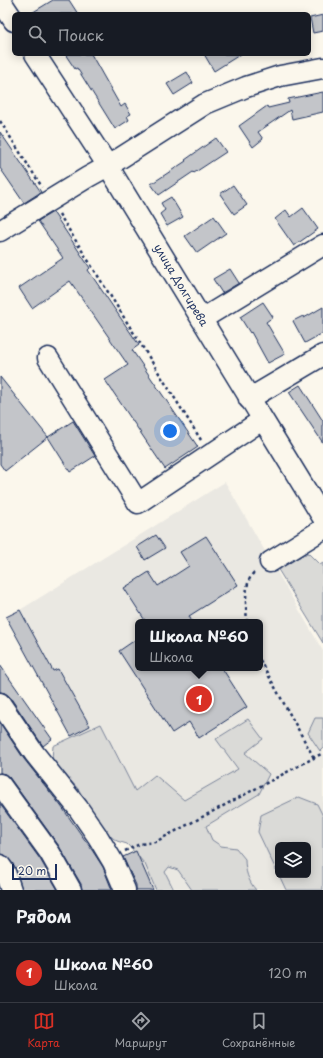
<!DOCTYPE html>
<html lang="ru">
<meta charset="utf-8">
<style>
:root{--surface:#171b24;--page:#20242c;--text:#f1f3f6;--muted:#9ea1a6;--line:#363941;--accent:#d93025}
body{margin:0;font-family:"Playpen Sans",sans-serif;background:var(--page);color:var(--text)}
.controls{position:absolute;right:12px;bottom:12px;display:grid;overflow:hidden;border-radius:6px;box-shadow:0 2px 10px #0003}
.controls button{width:36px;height:36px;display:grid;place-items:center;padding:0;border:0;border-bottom:1px solid var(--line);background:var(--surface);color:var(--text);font:20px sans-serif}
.scale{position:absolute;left:12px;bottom:10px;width:45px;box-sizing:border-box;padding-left:4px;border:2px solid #1b2f5e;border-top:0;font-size:11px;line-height:14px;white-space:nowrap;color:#1b2f5e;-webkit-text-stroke:3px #fbf7ec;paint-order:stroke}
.you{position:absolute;left:170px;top:431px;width:14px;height:14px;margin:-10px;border:3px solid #fff;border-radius:50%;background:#1a73e8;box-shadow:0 0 0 6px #1a73e833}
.badge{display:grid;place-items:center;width:26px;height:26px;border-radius:50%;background:var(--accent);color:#fff;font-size:13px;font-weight:700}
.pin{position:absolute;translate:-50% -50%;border:2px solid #fff;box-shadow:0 1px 4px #0006}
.popup{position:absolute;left:135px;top:619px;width:128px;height:52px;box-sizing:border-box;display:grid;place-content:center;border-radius:6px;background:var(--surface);filter:drop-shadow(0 1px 3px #0005);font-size:13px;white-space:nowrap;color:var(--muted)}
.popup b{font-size:15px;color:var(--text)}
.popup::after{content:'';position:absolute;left:50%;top:100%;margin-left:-8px;border:8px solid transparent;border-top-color:var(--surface)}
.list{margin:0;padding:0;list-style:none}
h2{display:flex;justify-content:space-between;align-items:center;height:52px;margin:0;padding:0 16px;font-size:17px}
h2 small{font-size:13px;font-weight:400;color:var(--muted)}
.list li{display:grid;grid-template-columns:26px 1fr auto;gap:12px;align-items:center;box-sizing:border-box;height:60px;padding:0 16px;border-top:1px solid var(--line)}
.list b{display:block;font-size:15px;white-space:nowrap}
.list p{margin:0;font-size:13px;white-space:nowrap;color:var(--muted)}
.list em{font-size:13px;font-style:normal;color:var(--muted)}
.icon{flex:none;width:22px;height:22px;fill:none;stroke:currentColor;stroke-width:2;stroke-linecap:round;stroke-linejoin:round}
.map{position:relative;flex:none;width:323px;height:890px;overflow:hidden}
.search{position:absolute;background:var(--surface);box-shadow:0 2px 10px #0003;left:12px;right:12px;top:12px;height:44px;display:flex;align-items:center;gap:10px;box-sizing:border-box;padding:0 14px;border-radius:6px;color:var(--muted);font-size:15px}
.sheet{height:112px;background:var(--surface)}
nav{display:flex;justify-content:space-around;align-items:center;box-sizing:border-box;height:56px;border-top:1px solid var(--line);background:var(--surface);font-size:11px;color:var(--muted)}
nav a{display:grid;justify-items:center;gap:2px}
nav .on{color:var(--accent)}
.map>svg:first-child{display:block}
</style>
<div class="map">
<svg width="323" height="890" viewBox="0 0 323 890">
<rect width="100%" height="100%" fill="#fbf7ec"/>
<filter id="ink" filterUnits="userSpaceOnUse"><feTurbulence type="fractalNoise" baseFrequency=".025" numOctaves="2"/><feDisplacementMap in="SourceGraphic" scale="8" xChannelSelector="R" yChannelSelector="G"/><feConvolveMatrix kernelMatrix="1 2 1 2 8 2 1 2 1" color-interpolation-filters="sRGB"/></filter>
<g filter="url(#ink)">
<!-- built -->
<path fill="#eae8e2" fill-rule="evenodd" d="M225,482L323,651V890H153L133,847L71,736L90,726L58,669L53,671L20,610ZM138,622H260V668H138ZM278,845H308V875H278Z"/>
<!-- green -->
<g fill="#dadad7" stroke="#7a849a">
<polygon points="308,553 320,565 323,563 323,643 279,571 283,565"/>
<polygon points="315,718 323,718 323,748 320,751 308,733"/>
<path d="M248,719L263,739L245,753L269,774L259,794L206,826L212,840L221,846L236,848L245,859C245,870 248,881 256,890H192L178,870L169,867L165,872L174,890H156L145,864L127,844L117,841L98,827L79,790L52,760L53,746L101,724L135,791L155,775L184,800L238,769L216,739Z"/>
<polygon points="299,797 317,804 323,816 323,890 286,890 279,875 308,875 308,845 278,845 278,874 258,832 261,815"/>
</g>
<!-- building -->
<g fill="#c3c5c9" stroke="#1b2f5e">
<polygon points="53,0 69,0 78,14 30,14"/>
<polygon points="323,15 323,31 313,33 310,18"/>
<polygon points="65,54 91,54 121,107 125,104 131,114 127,116 129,120 115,129 77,68 75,69"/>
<polygon points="204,54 241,54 214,71"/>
<polygon points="187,72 193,83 174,95 167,84"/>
<polygon points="323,92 323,112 292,119 290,110 258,132 263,139 253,147 239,126 267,106 268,108 289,103 288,99"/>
<polygon points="0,132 41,192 24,203 0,168"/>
<polygon points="216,138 226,152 194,173 193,172 159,195 151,184 186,161 185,160"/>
<polygon points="233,185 247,205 234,214 220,194"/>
<polygon points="171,197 183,217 167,226 160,214 165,210 161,203"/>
<polygon points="303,208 318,229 294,246 275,219 286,210 291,217"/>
<polygon points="53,212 90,268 88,270 139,345 132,350 198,447 165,469 105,380 128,365 70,281 32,308 19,288 63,258 38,221"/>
<polygon points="214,216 226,233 197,253 185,236"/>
<polygon points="230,269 239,283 222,293 213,279"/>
<polygon points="263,302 273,317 266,322 285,354 268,363 251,332 250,333 240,317"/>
<polygon points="323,307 323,333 305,343 293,321 303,316 304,318"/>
<polygon points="0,377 48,437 5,471 0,464"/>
<polygon points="300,385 323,421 323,443 289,392"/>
<polygon points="73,421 95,456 70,472 48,437"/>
<polygon points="156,535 165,548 145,560 137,547"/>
<polygon points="206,536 238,585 189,616 192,622 146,622 124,588 149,572 158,586 189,566 180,552"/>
<polygon points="20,610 53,671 58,669 90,726 71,736 6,617"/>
<polygon points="138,638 138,668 222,668 247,707 199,738 189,722 172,733 119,651"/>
<polygon points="0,665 52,739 43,746 10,697 5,693 0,692"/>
<polygon points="0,723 24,759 61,806 92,850 103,867 112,890 82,890 81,884 59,846 9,777 5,774 0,773"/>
<polygon points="0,804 40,859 58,890 22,890 14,865 5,855 0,854"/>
<polygon points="136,851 153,890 136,890 136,885 123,857"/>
</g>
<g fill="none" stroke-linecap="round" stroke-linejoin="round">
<defs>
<g id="minor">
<polyline points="0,0 14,21"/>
<polyline points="35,54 108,166 323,518"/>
<polyline points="0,231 88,177 108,166 205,104 246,87 280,76 323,68"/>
<polyline points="202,319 323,245"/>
<polyline points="48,358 138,503 262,420"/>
<polyline points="249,399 323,355"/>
<polyline points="270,562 323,529"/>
<polyline points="0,703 34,753 78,808 98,837 113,862 125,890"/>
<polyline points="0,784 50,853 71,890"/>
<polyline points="0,865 5,872 11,890"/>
</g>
</defs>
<!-- minor casing -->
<use href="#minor" stroke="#1b2f5e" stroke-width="23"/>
<!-- path -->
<g stroke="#1b2f5e" stroke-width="2.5" stroke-dasharray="3 3" stroke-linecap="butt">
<polyline points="0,121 42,187"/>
<polyline points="59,214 201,440"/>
<path d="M247,622C246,608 243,579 256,571"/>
<polyline points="260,660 314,758"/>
<polyline points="125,851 140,844 155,842 323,753"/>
</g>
<!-- minor -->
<use href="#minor" stroke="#fbf7ec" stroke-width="20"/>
</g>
</g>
<g text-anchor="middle" stroke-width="3" stroke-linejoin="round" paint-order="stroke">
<!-- street labels -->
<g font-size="11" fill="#1b2f5e" stroke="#fbf7ec">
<text transform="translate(181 285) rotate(59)" y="4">улица Долгирева</text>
</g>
</g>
</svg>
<div class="controls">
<button><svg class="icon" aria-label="layers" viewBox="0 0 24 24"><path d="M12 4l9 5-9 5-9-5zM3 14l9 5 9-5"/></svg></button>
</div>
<div class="scale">20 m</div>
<div class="you"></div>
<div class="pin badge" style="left:199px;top:699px">1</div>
<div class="popup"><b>Школа №60</b>Школа</div>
<div class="search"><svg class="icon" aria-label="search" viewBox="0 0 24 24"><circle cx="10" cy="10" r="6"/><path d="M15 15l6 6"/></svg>Поиск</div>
</div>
<section class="sheet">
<h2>Рядом<small></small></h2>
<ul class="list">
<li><span class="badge">1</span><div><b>Школа №60</b><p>Школа</p></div><em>120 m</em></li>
</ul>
</section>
<nav>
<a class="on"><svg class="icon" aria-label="map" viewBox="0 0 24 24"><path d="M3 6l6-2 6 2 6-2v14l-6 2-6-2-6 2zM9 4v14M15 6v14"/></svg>Карта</a>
<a><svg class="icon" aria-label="directions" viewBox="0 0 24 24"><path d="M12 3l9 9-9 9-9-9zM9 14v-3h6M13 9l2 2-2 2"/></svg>Маршрут</a>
<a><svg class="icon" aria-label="saved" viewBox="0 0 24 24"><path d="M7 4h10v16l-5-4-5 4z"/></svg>Сохранённые</a>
</nav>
